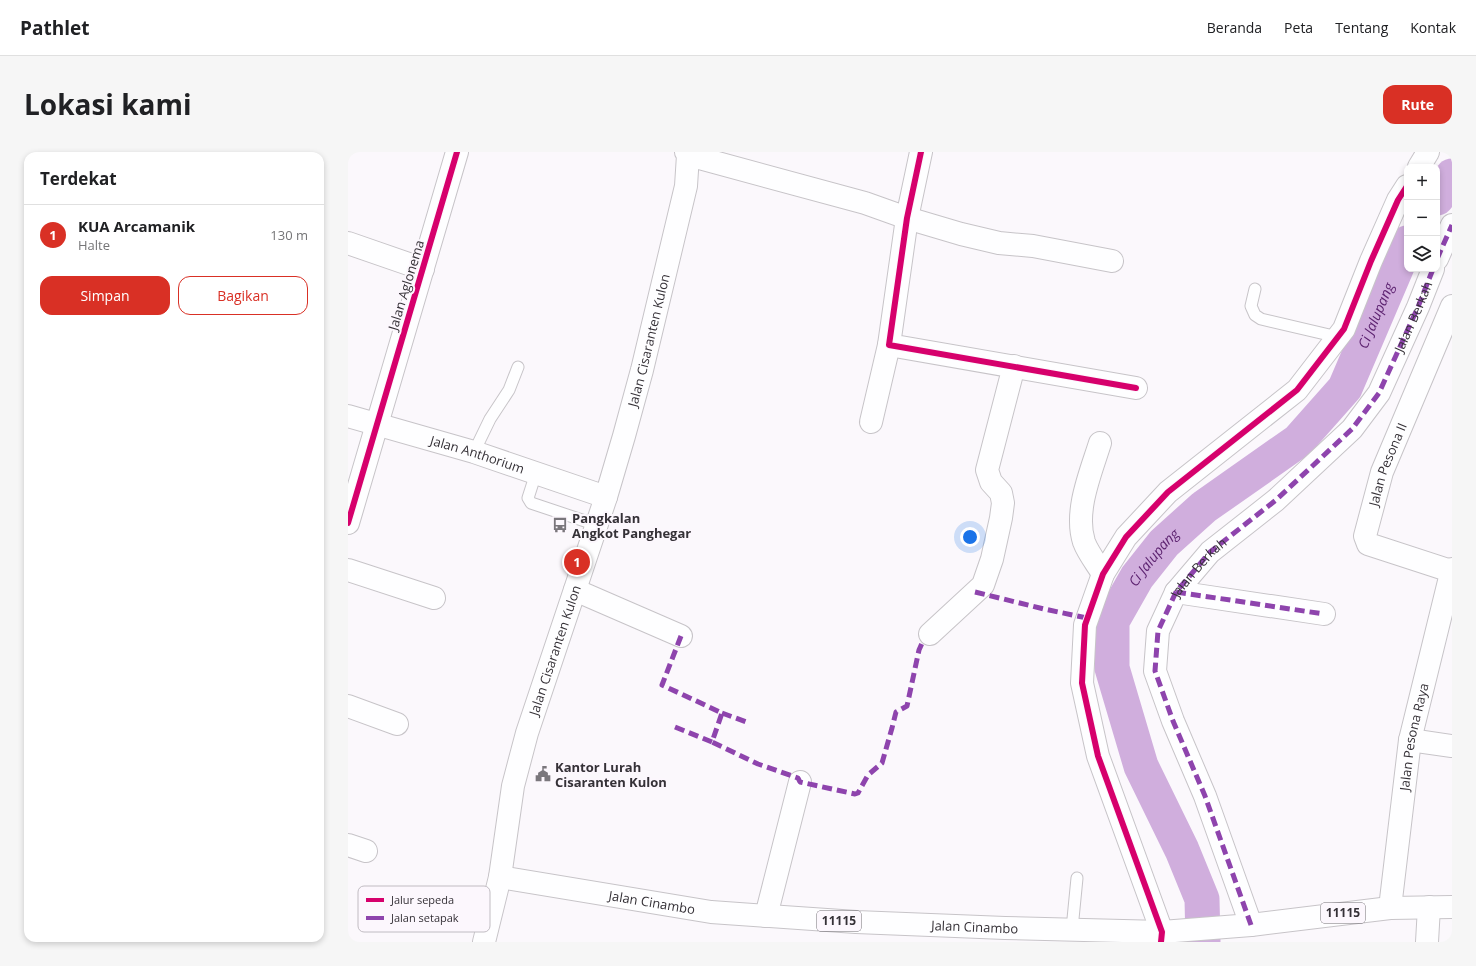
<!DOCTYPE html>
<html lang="id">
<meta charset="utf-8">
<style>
:root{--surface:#fff;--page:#f6f6f6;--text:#202124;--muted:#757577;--line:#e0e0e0;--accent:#d93025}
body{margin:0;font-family:"Open Sans",sans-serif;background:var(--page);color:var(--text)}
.controls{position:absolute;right:12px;top:12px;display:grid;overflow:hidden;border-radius:8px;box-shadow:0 2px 6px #0003}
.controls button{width:36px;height:36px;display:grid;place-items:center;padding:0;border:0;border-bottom:1px solid var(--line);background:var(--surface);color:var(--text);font:20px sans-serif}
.you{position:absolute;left:622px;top:385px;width:14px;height:14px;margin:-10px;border:3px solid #fff;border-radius:50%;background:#1a73e8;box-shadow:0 0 0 6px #1a73e833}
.badge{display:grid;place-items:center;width:26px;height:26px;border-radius:50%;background:var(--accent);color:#fff;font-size:13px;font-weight:700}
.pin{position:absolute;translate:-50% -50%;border:2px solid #fff;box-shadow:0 1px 4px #0006}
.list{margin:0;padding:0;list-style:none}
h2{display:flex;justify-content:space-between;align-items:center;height:52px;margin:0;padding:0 16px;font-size:17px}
h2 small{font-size:13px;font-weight:400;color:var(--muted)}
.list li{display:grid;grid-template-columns:26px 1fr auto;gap:12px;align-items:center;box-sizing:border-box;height:60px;padding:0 16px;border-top:1px solid var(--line)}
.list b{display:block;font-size:15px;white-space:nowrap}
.list p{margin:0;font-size:13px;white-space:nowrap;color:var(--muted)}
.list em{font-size:13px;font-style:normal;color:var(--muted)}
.actions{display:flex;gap:8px;padding:12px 16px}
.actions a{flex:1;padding:9px 0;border:1px solid var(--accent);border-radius:12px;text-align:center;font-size:14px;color:var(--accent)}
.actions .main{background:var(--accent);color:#fff}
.icon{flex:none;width:22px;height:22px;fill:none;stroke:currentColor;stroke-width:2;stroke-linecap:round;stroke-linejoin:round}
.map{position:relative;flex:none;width:1104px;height:790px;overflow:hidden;border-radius:12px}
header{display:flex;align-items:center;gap:24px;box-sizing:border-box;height:56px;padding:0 20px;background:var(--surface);border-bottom:1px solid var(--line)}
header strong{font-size:19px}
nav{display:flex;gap:22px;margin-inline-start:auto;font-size:14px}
.intro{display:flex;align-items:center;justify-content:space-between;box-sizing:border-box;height:96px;padding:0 24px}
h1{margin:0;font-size:28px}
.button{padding:10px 18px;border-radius:12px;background:var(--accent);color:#fff;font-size:14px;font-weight:700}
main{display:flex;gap:24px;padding:0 24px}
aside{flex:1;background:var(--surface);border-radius:12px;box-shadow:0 2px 6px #0003}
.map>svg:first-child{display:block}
</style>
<header>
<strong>Pathlet</strong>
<nav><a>Beranda</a><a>Peta</a><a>Tentang</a><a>Kontak</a></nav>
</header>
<div class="intro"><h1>Lokasi kami</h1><a class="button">Rute</a></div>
<main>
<aside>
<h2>Terdekat<small></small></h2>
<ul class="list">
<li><span class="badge">1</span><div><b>KUA Arcamanik</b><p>Halte</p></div><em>130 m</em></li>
</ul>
<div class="actions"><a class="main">Simpan</a><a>Bagikan</a></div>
</aside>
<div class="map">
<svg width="1104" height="790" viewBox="0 0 1104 790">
<rect width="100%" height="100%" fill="#fbf8fc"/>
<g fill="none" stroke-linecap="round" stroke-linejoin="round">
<!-- river -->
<g stroke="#d0aedd" stroke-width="35">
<polyline points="1089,46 1104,24"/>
<path id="s1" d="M855,790L854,747L834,698L793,614L764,516V469L789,425L816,391L856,355L950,289L997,236L1059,91"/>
</g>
<defs>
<g id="lane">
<polyline points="907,137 903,154 907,163 913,167 990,185"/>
<polyline points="126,300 142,267 161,238 170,215"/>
<polyline points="188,321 180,346 183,351 249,373"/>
<polyline points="66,744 143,761"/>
<polyline points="724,777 729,726"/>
</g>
<g id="street">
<polyline points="573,0 559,66 541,193 788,236"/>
<polyline points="340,3 517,51 559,66 613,82 651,91 685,94 764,109"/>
<polyline points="1071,15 1080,0"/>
<polyline points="0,91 75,117"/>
<polyline points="1089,107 1104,73"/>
<path id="s2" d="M0,264L126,300L258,345"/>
<polyline points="523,270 541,193"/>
<path d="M752,291C743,320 726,359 736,390C740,401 749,412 755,422"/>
<polyline points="0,371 109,0"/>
<polyline points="0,418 86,446"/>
<path id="s3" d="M1103,419L1020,392L1017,384L1034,320L1104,154"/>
<polyline points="227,438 333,484"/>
<polyline points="828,440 976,462"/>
<polyline points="582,482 635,433 644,407 653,366 655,351 653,341 643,330 639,318 666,214"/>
<polyline points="0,554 49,572"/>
<polyline points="1062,588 1104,594"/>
<polyline points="0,693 18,699"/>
<path id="s4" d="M1042,756L1062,588L1104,417"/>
<polyline points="418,764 452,630"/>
<path id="s5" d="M903,773L857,644L825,569L807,519L810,479L828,440L862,400L928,348L1004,277L1031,241L1070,155L1085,117"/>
<polyline points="813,790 814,780 750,604 734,531 737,473 755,422 778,385 820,340 949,238 996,177 1023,109 1050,48 1059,34"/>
<polyline points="1079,790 1081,755"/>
</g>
<g id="secondary">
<path id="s6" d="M136,790L152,725L165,634L179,581L258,345L276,284L294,218L338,34L340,3L338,0"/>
</g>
<g id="primary">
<path id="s7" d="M152,725L363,760L508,770L657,776L814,780L903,773L1042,756L1104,755"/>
</g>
</defs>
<!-- lane casing -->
<use href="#lane" stroke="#c7c4c8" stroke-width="13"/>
<!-- street casing -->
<use href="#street" stroke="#c7c4c8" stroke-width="24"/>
<!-- secondary casing -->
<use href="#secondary" stroke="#c7c4c8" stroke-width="24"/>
<!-- primary casing -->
<use href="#primary" stroke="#c7c4c8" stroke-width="24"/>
<!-- lane -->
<use href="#lane" stroke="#fefeff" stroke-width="11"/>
<!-- street -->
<use href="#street" stroke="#fefeff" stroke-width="22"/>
<!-- secondary -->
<use href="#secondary" stroke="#fefeff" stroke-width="22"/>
<!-- primary -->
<use href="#primary" stroke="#fefeff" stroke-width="22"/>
<!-- quiet -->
<g stroke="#8e44ad" stroke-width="5" stroke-dasharray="10 5" stroke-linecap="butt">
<polyline points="1089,107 1104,73"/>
<polyline points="627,440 696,457 739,466"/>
<polyline points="828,440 976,462"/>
<polyline points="333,484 314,533 374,561 364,590 410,612 450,626 452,630 507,642 510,641 520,623 534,611 544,576 548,560 559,554 571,498 575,489"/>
<polyline points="374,561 401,571"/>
<polyline points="327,575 364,590"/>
<polyline points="903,773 857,644 825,569 807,519 810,479 828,440 862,400 928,348 1004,277 1031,241 1070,155 1085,117"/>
</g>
<defs>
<g id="cycleway">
<polyline points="573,0 559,66 541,193 788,236"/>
<polyline points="0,371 109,0"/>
<polyline points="813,790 814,780 750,604 734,531 737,473 755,422 778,385 820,340 949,238 996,177 1023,109 1050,48 1059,34"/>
</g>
</defs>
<!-- cycleway casing -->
<use href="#cycleway" stroke="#fcf7fd" stroke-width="8"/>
<!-- cycleway -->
<use href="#cycleway" stroke="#d6006c" stroke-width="6"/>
</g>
<!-- icons -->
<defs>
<symbol id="bus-bare" viewBox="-9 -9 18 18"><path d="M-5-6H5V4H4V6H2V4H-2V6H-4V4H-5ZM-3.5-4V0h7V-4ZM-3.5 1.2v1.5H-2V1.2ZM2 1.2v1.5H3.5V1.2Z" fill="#7a777c" stroke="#fcf7fd" stroke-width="2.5" paint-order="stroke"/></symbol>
<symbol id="civic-bare" viewBox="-9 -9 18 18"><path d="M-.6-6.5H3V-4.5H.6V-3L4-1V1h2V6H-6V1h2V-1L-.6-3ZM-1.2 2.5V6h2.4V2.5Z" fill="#7a777c" stroke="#fcf7fd" stroke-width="2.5" paint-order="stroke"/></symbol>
</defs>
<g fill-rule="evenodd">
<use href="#bus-bare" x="201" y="362" width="22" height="22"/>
<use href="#civic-bare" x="184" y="611" width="22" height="22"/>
</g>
<g text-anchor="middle" stroke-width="4" stroke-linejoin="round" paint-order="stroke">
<!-- shield labels -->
<g fill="#fcf7fd" stroke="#716c72" stroke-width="1">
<rect x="973" y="751" width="44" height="20" rx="3"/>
<rect x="469" y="759" width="44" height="20" rx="3"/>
</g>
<g font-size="12" font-weight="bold" fill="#353137">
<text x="995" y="765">11115</text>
<text x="491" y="773">11115</text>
</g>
<!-- street labels -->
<g font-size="13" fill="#353137" stroke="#fcf7fd">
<text transform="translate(58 133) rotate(-73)" y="5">Jalan Aglonema</text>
<text dy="5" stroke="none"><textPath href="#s5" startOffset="724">Jalan Berkah</textPath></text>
<text dy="5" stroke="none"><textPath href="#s6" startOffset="625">Jalan Cisaranten Kulon</textPath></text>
<text dy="5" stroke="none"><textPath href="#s2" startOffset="135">Jalan Anthorium</textPath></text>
<text dy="5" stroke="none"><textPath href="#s3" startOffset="171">Jalan Pesona II</textPath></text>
<text dy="5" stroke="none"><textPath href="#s5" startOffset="388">Jalan Berkah</textPath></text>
<text dy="5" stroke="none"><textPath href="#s6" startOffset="301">Jalan Cisaranten Kulon</textPath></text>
<text dy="5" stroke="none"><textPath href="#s4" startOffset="173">Jalan Pesona Raya</textPath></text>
<text dy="5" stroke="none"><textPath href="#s7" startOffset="154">Jalan Cinambo</textPath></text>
<text dy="5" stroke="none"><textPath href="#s7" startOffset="478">Jalan Cinambo</textPath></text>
</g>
<!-- poi labels -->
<g font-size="13" font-weight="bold" fill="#353137" stroke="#fcf7fd" text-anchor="start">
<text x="224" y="371">Pangkalan<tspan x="224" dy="15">Angkot Panghegar</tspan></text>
<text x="207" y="620">Kantor Lurah<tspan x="207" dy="15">Cisaranten Kulon</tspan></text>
</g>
<!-- water labels -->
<g font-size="14" font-style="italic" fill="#5d2370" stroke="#fcf7fd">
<text dy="5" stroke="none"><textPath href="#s1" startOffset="751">Ci Jalupang</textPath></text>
<text dy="5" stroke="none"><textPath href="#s1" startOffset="415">Ci Jalupang</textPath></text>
</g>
</g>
<!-- legend -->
<rect x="10" y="734" width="132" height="46" rx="6" fill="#fcf7fd" stroke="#c0bcc2" stroke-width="1"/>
<rect x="18" y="746" width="18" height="4" fill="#d6006c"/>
<rect x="18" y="764" width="18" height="4" fill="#8e44ad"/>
<g font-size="11" fill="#353137">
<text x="43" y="752">Jalur sepeda</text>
<text x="43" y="770">Jalan setapak</text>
</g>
</svg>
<div class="controls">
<button>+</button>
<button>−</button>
<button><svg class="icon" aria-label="layers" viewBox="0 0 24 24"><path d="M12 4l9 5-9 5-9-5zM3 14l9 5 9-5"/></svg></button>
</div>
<div class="you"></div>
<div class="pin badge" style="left:229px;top:410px">1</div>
</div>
</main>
